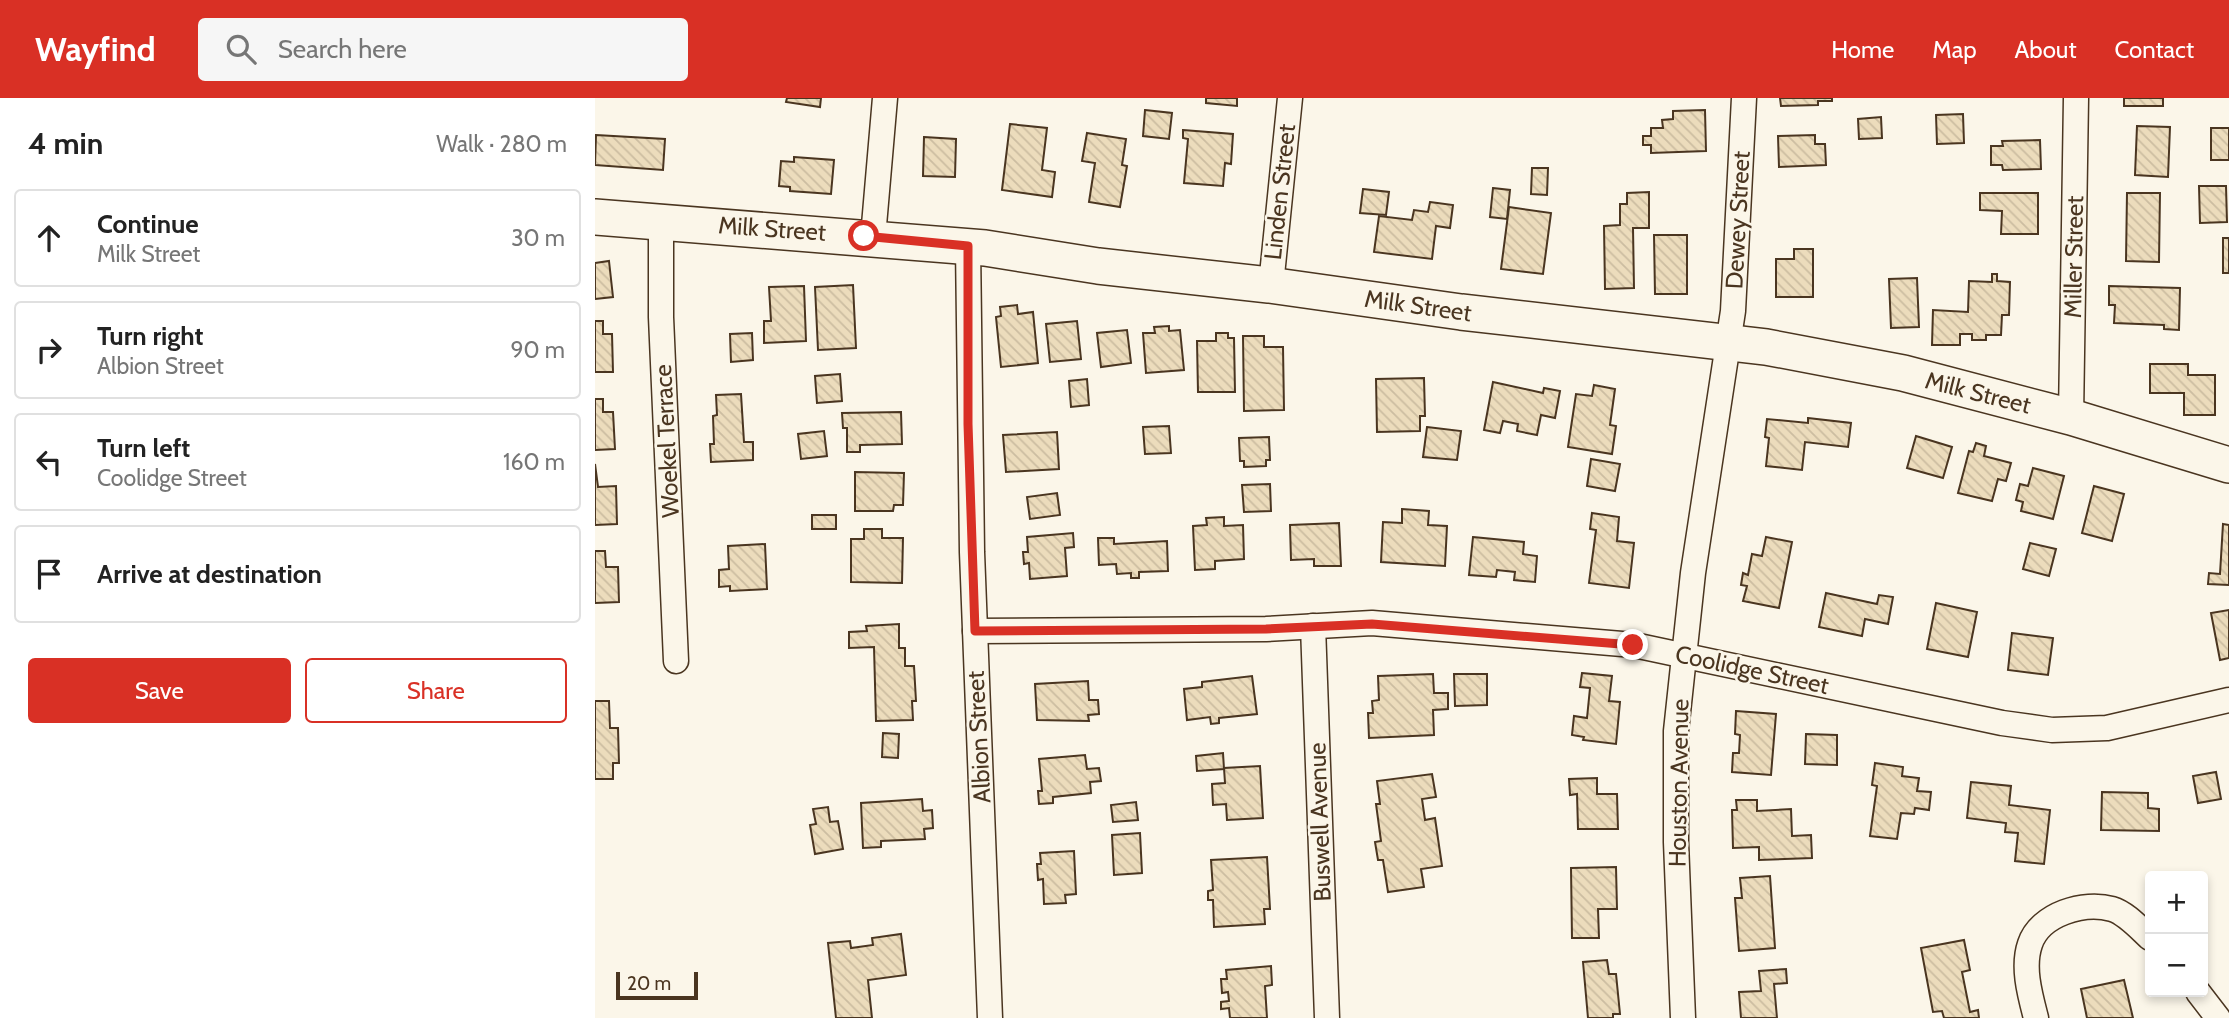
<!DOCTYPE html>
<meta charset="utf-8">
<style>
:root{--surface:#fff;--page:#f6f6f6;--text:#222;--muted:#767676;--line:#e0e0e0;--accent:#d93025}
body{margin:0;font-family:Cabin,sans-serif;background:var(--page);color:var(--text)}
.controls{position:absolute;right:21px;bottom:21px;display:grid;overflow:hidden;border-radius:7px;box-shadow:0 4px 10px #0003}
.controls button{width:63px;height:63px;display:grid;place-items:center;padding:0;border:0;border-bottom:2px solid var(--line);background:var(--surface);color:var(--text);font:35px sans-serif}
.scale{position:absolute;left:21px;bottom:18px;width:82px;box-sizing:border-box;padding-left:7px;border:4px solid #4a3520;border-top:0;font-size:19px;line-height:24px;white-space:nowrap;color:#4a3520;-webkit-text-stroke:5px #fbf6e9;paint-order:stroke}
.stop{position:absolute;width:21px;height:21px;margin:-16px;border:5px solid #d93025;border-radius:50%;background:#fff}
.stop.end{background:#d93025;border-color:#fff;box-shadow:0 2px 7px #0008}
.list{margin:0;padding:0;list-style:none}
h2{display:flex;justify-content:space-between;align-items:center;height:91px;margin:0;padding:0 28px;font-size:30px}
h2 small{font-size:23px;font-weight:400;color:var(--muted)}
.list li{display:grid;grid-template-columns:46px 1fr auto;gap:21px;align-items:center;box-sizing:border-box;height:98px;margin:0 14px 14px;padding:0 14px;border:2px solid var(--line);border-radius:7px}
.list b{display:block;font-size:26px;white-space:nowrap}
.list p{margin:0;font-size:23px;white-space:nowrap;color:var(--muted)}
.list em{font-size:23px;font-style:normal;color:var(--muted)}
.actions{display:flex;gap:14px;padding:21px 28px}
.actions a{flex:1;padding:16px 0;border:2px solid var(--accent);border-radius:7px;text-align:center;font-size:24px;color:var(--accent)}
.actions .main{background:var(--accent);color:#fff}
.icon{flex:none;width:38px;height:38px;fill:none;stroke:currentColor;stroke-width:2;stroke-linecap:round;stroke-linejoin:round}
.map{position:relative;flex:none;width:1634px;height:920px;overflow:hidden}
header{display:flex;align-items:center;gap:42px;box-sizing:border-box;height:98px;padding:0 35px;background:var(--accent);color:#fff}
header strong{font-size:33px}
nav{display:flex;gap:38px;margin-inline-start:auto;font-size:24px}
.search{width:490px;height:63px;background:var(--page);display:flex;align-items:center;gap:18px;box-sizing:border-box;padding:0 24px;border-radius:7px;color:var(--muted);font-size:26px}
main{display:flex}
aside{flex:1;background:var(--surface)}
.map>svg:first-child{display:block}
</style>
<header>
<strong>Wayfind</strong>
<div class="search"><svg class="icon" aria-label="search" viewBox="0 0 24 24"><circle cx="10" cy="10" r="6"/><path d="M15 15l6 6"/></svg>Search here</div>
<nav><a>Home</a><a>Map</a><a>About</a><a>Contact</a></nav>
</header>
<main>
<aside>
<h2>4 min<small>Walk · 280 m</small></h2>
<ul class="list">
<li><svg class="icon" aria-label="ahead" viewBox="0 0 24 24"><path d="M12 20V5M6 11l6-6 6 6"/></svg><div><b>Continue</b><p>Milk Street</p></div><em>30 m</em></li>
<li><svg class="icon" aria-label="right" viewBox="0 0 24 24"><path d="M7 20v-9h11M14 6l5 5-5 5"/></svg><div><b>Turn right</b><p>Albion Street</p></div><em>90 m</em></li>
<li><svg class="icon" aria-label="left" viewBox="0 0 24 24"><path d="M17 20v-9H6M10 6l-5 5 5 5"/></svg><div><b>Turn left</b><p>Coolidge Street</p></div><em>160 m</em></li>
<li><svg class="icon" aria-label="arrive" viewBox="0 0 24 24"><path d="M6 21V4h12l-3 4 3 4H6"/></svg><div><b>Arrive at destination</b></div></li>
</ul>
<div class="actions"><a class="main">Save</a><a>Share</a></div>
</aside>
<div class="map">
<svg width="1634" height="920" viewBox="0 0 1634 920">
<defs>
<pattern id="building-back-hatch" width="6" height="6" patternUnits="userSpaceOnUse" patternTransform="scale(1.75)"><rect width="6" height="6" fill="#ecdcbc"/><path d="M-1 5l2 2M0 0l6 6M5-1l2 2" fill="none" stroke="#ccbda1"/></pattern>
</defs>
<rect width="100%" height="100%" fill="#fbf6e9"/>
<!-- building -->
<g fill="url(#building-back-hatch)" stroke="#4a3520" stroke-width="2">
<polygon points="192,0 226,0 225,9 191,4"/>
<polygon points="611,0 642,0 642,8 611,5"/>
<polygon points="1185,0 1237,0 1237,3 1223,3 1223,7 1186,8"/>
<rect x="1529" y="0" width="39" height="8"/>
<polygon points="550,12 577,15 574,41 548,38"/>
<polygon points="1110,12 1111,53 1056,55 1056,47 1048,47 1048,38 1056,38 1056,30 1068,30 1067,22 1078,21 1078,13"/>
<polygon points="1368,16 1369,45 1342,46 1341,17"/>
<polygon points="1286,19 1287,40 1264,41 1263,21"/>
<polygon points="415,26 452,30 447,72 460,74 457,99 407,92"/>
<polygon points="1542,28 1575,29 1573,79 1540,77"/>
<rect x="1616" y="30" width="18" height="32"/>
<polygon points="588,32 638,36 636,66 630,65 628,88 589,85 593,41 588,40"/>
<polygon points="492,35 531,41 527,67 532,68 525,109 494,104 500,65 487,63"/>
<polygon points="1,37 70,41 68,72 0,67"/>
<polygon points="1220,37 1220,46 1230,46 1231,67 1184,69 1183,38"/>
<polygon points="329,39 361,41 360,79 328,78"/>
<polygon points="1445,42 1446,71 1408,72 1407,67 1396,67 1396,48 1408,48 1407,43"/>
<polygon points="199,59 239,62 236,96 195,93 195,89 184,88 186,63 199,64"/>
<polygon points="937,70 953,70 952,97 936,96"/>
<polygon points="1604,88 1631,88 1632,124 1605,125"/>
<polygon points="898,90 915,92 912,121 895,119"/>
<polygon points="768,91 794,94 791,117 765,115"/>
<polygon points="1054,94 1054,130 1038,130 1039,190 1010,191 1009,128 1025,127 1025,106 1032,106 1032,95"/>
<polygon points="1385,95 1443,95 1443,136 1406,136 1407,113 1385,112"/>
<polygon points="1532,95 1565,95 1564,164 1531,163"/>
<polygon points="835,104 858,107 855,130 841,128 837,161 779,154 784,118 817,122 819,112 833,114"/>
<polygon points="914,109 956,115 948,176 906,171"/>
<polygon points="1059,137 1092,137 1092,196 1060,196"/>
<rect x="1628" y="140" width="6" height="35"/>
<polygon points="1199,151 1218,151 1218,199 1181,199 1181,161 1199,161"/>
<polygon points="14,163 18,199 0,201 0,165"/>
<polygon points="1397,176 1402,176 1402,183 1415,184 1414,217 1407,217 1406,237 1391,237 1391,242 1377,242 1377,236 1365,236 1365,247 1337,247 1338,212 1373,214 1374,183 1397,184"/>
<polygon points="1322,180 1324,229 1296,230 1294,181"/>
<polygon points="258,187 261,250 223,252 220,189"/>
<polygon points="209,188 211,243 169,245 169,223 176,223 174,189"/>
<polygon points="1514,188 1585,190 1584,232 1569,231 1569,227 1519,225 1520,207 1514,207"/>
<polygon points="422,207 423,216 438,214 443,265 406,269 401,219 406,218 405,209"/>
<polygon points="0,223 8,223 8,236 17,236 18,274 0,274"/>
<polygon points="482,223 486,261 455,264 451,226"/>
<polygon points="574,228 574,233 585,232 589,272 551,275 548,235 560,235 559,229"/>
<polygon points="532,232 536,265 506,269 502,235"/>
<polygon points="157,235 158,262 136,264 135,236"/>
<polygon points="621,235 633,235 633,240 639,240 640,294 603,294 602,243 621,243"/>
<polygon points="648,238 669,238 669,249 688,249 689,312 649,313"/>
<polygon points="1555,266 1593,266 1593,277 1620,277 1620,317 1589,317 1589,295 1555,295"/>
<polygon points="245,276 247,303 222,305 220,278"/>
<polygon points="829,280 830,318 825,318 825,333 782,334 781,281"/>
<polygon points="492,281 494,307 476,309 474,283"/>
<polygon points="898,284 948,295 949,290 965,293 960,320 946,317 942,337 922,333 923,326 908,323 905,335 889,332"/>
<polygon points="999,287 1020,291 1015,327 1021,328 1017,356 973,349 981,296 997,298"/>
<polygon points="146,296 149,344 158,344 158,362 116,364 115,346 119,346 118,318 122,317 121,297"/>
<polygon points="0,301 8,301 8,314 18,314 20,351 0,352"/>
<polygon points="306,314 307,346 265,347 265,354 252,354 252,330 248,330 247,315"/>
<polygon points="1213,320 1256,325 1253,349 1210,344 1207,372 1171,368 1174,340 1170,339 1172,321 1213,325"/>
<polygon points="574,328 576,355 550,356 548,329"/>
<polygon points="832,329 866,333 862,362 828,359"/>
<polygon points="229,333 232,358 206,361 203,336"/>
<polygon points="462,334 464,371 411,374 408,337"/>
<polygon points="1321,338 1357,349 1348,380 1312,370"/>
<polygon points="674,339 675,362 671,362 671,368 649,369 649,363 645,363 644,340"/>
<polygon points="1381,345 1391,348 1389,358 1416,365 1411,383 1403,381 1397,403 1363,395 1374,353 1378,354"/>
<polygon points="996,361 1025,366 1020,393 992,388"/>
<polygon points="0,366 3,389 21,388 22,426 0,427"/>
<polygon points="1438,370 1469,378 1458,421 1426,413 1428,404 1421,402 1425,386 1433,388"/>
<polygon points="260,374 309,375 308,407 299,407 298,413 260,413"/>
<polygon points="675,386 676,413 649,414 647,387"/>
<polygon points="1499,388 1529,396 1517,443 1487,435"/>
<polygon points="462,395 465,417 435,421 432,399"/>
<polygon points="807,411 834,413 833,427 852,428 850,468 786,464 788,424 807,425"/>
<polygon points="997,415 1024,419 1022,443 1039,445 1034,490 994,485 1001,432 995,431"/>
<rect x="217" y="417" width="24" height="14"/>
<polygon points="629,419 629,428 648,427 649,461 620,463 620,471 600,472 598,428 612,427 611,420"/>
<polygon points="744,425 746,468 719,468 719,461 696,462 695,427"/>
<polygon points="1628,426 1634,427 1634,487 1613,486 1614,475 1625,476"/>
<polygon points="269,431 287,431 287,440 308,440 307,485 256,484 256,441 269,441"/>
<polygon points="478,435 479,449 470,450 472,478 435,481 434,465 429,466 428,454 433,454 432,439"/>
<polygon points="878,439 929,444 928,456 942,458 940,484 919,482 920,474 902,472 901,479 874,477"/>
<polygon points="1171,439 1197,444 1184,510 1148,503 1152,488 1146,487 1148,475 1153,477 1157,456 1167,458"/>
<polygon points="503,440 519,440 519,446 572,443 573,473 544,474 544,480 536,480 536,475 522,476 521,466 504,467"/>
<polygon points="1435,445 1461,451 1454,478 1428,471"/>
<polygon points="170,446 172,491 135,493 135,488 124,489 124,472 134,471 133,448"/>
<polygon points="0,453 10,453 11,469 23,469 24,504 0,505"/>
<polygon points="1231,495 1282,506 1284,497 1298,499 1293,526 1270,521 1267,538 1224,529"/>
<polygon points="1341,505 1382,514 1373,559 1332,551"/>
<polygon points="1634,512 1634,560 1625,562 1616,515"/>
<polygon points="304,526 304,550 310,550 310,568 319,568 321,603 317,603 318,622 281,623 279,549 254,550 254,534 272,533 271,528"/>
<polygon points="1417,535 1458,540 1453,577 1413,572"/>
<polygon points="987,575 1017,578 1014,603 1025,604 1021,646 988,642 989,639 977,637 979,618 992,620 995,590 985,589"/>
<polygon points="838,576 839,595 853,595 853,611 838,612 839,637 774,640 773,615 778,615 777,603 784,602 783,578"/>
<polygon points="859,576 892,576 892,607 860,608"/>
<polygon points="657,578 662,616 624,620 624,625 616,626 615,619 592,622 589,591 607,589 607,584"/>
<polygon points="493,583 494,602 503,602 504,616 493,617 494,623 442,622 440,586"/>
<polygon points="0,603 14,603 15,630 23,630 24,665 18,665 18,681 0,681"/>
<polygon points="1141,613 1181,616 1176,677 1137,674 1138,655 1144,655 1145,637 1140,636"/>
<polygon points="288,635 304,636 303,660 287,659"/>
<polygon points="1211,636 1242,637 1242,667 1210,666"/>
<polygon points="628,655 629,671 602,673 601,658"/>
<polygon points="490,657 492,671 504,670 506,683 495,684 496,695 458,699 458,705 444,706 443,693 447,693 444,661"/>
<polygon points="1280,665 1308,669 1307,678 1324,680 1322,693 1336,694 1334,712 1320,710 1319,716 1306,715 1302,741 1275,738 1282,688 1277,687"/>
<polygon points="665,668 668,720 632,722 631,706 618,707 617,686 630,685 629,670"/>
<polygon points="1621,674 1626,701 1603,705 1598,678"/>
<polygon points="837,676 841,699 827,701 830,722 840,720 847,768 826,771 829,789 793,794 788,762 783,762 780,744 786,743 781,706 785,706 782,683"/>
<polygon points="1002,680 1002,696 1022,696 1023,731 983,731 982,696 975,697 974,681"/>
<polygon points="1376,684 1416,688 1414,707 1455,712 1449,766 1420,763 1423,735 1410,734 1411,725 1372,720"/>
<polygon points="1507,694 1553,695 1553,710 1564,711 1564,733 1506,732"/>
<polygon points="327,701 328,713 337,712 338,730 329,731 330,741 286,743 286,749 268,750 266,705"/>
<polygon points="1141,702 1162,702 1162,713 1196,711 1197,738 1216,737 1217,760 1164,762 1164,749 1138,750 1137,712 1142,712"/>
<polygon points="541,704 543,722 518,724 516,707"/>
<polygon points="233,709 235,724 243,723 248,751 220,756 215,727 221,726 218,711"/>
<polygon points="545,735 547,775 519,777 517,737"/>
<polygon points="479,753 481,796 470,797 471,805 449,806 448,781 443,782 442,766 446,766 445,755"/>
<polygon points="672,759 675,811 669,811 670,826 619,829 618,802 613,802 613,793 618,792 616,762"/>
<polygon points="1021,769 1022,811 1003,811 1004,840 977,840 976,770"/>
<polygon points="1175,778 1180,850 1144,853 1140,800 1147,800 1145,780"/>
<polygon points="306,836 311,877 273,882 277,920 241,920 233,845 255,843 256,850 278,847 277,840"/>
<polygon points="1369,842 1375,872 1367,874 1375,914 1383,912 1384,920 1349,920 1347,913 1338,914 1326,850"/>
<polygon points="1012,862 1014,876 1021,876 1025,916 1018,916 1018,920 993,920 988,864"/>
<polygon points="676,868 677,887 670,888 672,920 635,920 634,910 626,911 626,904 634,903 633,894 627,895 626,881 632,881 631,872"/>
<polygon points="1191,871 1192,885 1179,886 1182,920 1146,920 1144,894 1166,893 1164,873"/>
<polygon points="1529,882 1538,920 1492,920 1486,891"/>
</g>
<g fill="none" stroke-linecap="round" stroke-linejoin="round">
<defs>
<g id="street">
<polyline points="66,123 66,219 81,563"/>
<polyline points="278,139 290,0"/>
<polyline points="373,148 377,454 395,920"/>
<polyline points="676,187 695,0"/>
<polyline points="1476,319 1481,0"/>
<polyline points="718,528 732,920"/>
<polyline points="380,533 671,531 777,525 1039,547 1407,625 1457,632 1512,630 1634,602"/>
<polyline points="1603,894 1623,920"/>
<polyline points="1088,920 1081,744 1081,633 1098,475 1138,213 1149,0"/>
<path d="M1441,920C1435,897 1427,869 1435,846C1445,816 1489,803 1517,811C1531,815 1545,831 1555,840"/>
</g>
<polyline id="secondary" points="0,119 390,150 503,168 674,187 866,214 1171,249 1308,275 1476,319 1634,367"/>
</defs>
<!-- street casing -->
<use href="#street" stroke="#4a3520" stroke-width="27"/>
<!-- secondary casing -->
<use href="#secondary" stroke="#4a3520" stroke-width="38"/>
<!-- street -->
<use href="#street" stroke="#fbf6e9" stroke-width="24"/>
<!-- secondary -->
<use href="#secondary" stroke="#fbf6e9" stroke-width="35"/>
</g>
<g fill="none" stroke-linecap="round" stroke-linejoin="round">
<!-- route -->
<polyline stroke="#d93025" stroke-width="9" points="269,138 373,148 373,326 380,533 671,531 777,526 1038,547"/>
</g>
<g text-anchor="middle" stroke-width="5" stroke-linejoin="round" paint-order="stroke">
<!-- street labels -->
<g font-size="24" fill="#4a3520" stroke="#fbf6e9">
<text transform="translate(685 94) rotate(-84)" y="8">Linden Street</text>
<text transform="translate(1143 122) rotate(-87)" y="8">Dewey Street</text>
<text transform="translate(177 131) rotate(4)" y="8">Milk Street</text>
<text transform="translate(1479 159) rotate(-89)" y="8">Miller Street</text>
<text transform="translate(823 208) rotate(8)" y="8">Milk Street</text>
<text transform="translate(1383 295) rotate(14)" y="8">Milk Street</text>
<text transform="translate(72 343) rotate(-93)" y="8">Woekel Terrace</text>
<text transform="translate(1157 572) rotate(12)" y="8">Coolidge Street</text>
<text transform="translate(384 639) rotate(-93)" y="8">Albion Street</text>
<text transform="translate(1084 685) rotate(-89)" y="8">Houston Avenue</text>
<text transform="translate(725 724) rotate(-92)" y="8">Buswell Avenue</text>
</g>
</g>
</svg>
<div class="controls">
<button>+</button>
<button>−</button>
</div>
<div class="scale">20 m</div>
<div class="stop" style="left:269px;top:138px"></div>
<div class="stop end" style="left:1038px;top:547px"></div>
</div>
</main>
